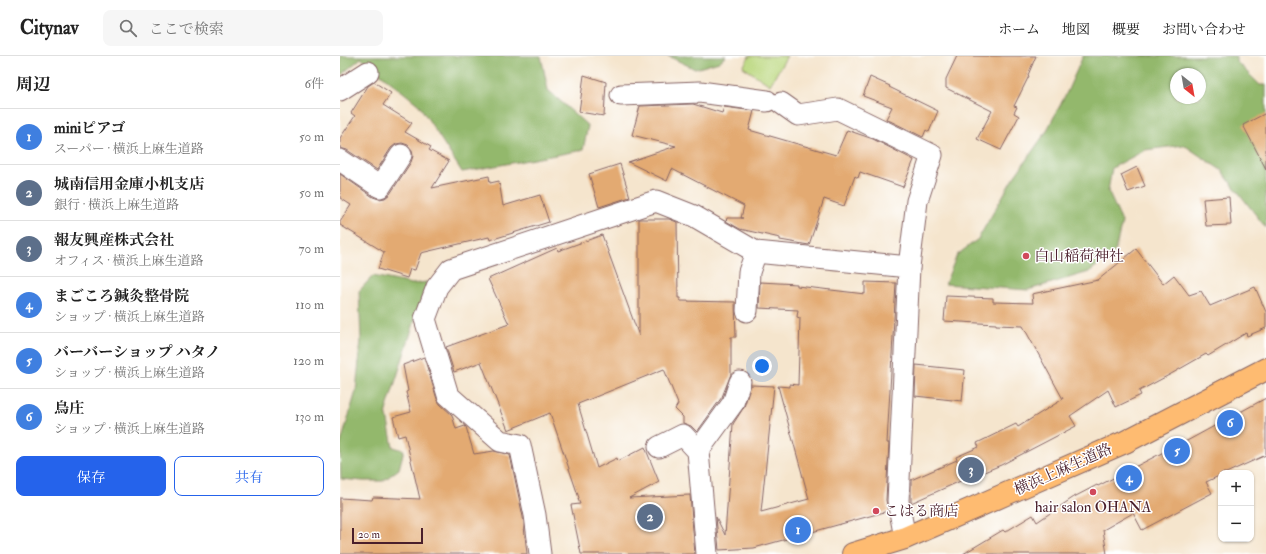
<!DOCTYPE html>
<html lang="ja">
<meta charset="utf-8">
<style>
:root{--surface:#fff;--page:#f6f6f6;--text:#222;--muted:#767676;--line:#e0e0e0;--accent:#2563eb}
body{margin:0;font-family:"IM FELL Double Pica","Noto Serif JP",serif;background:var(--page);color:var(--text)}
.controls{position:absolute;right:12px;bottom:12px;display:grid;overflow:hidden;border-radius:8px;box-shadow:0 1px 3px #0004}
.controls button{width:36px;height:36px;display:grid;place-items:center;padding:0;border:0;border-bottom:1px solid var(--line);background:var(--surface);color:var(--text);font:20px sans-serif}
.compass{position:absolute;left:830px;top:12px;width:36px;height:36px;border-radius:50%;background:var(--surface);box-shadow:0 1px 3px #0004;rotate:149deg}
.scale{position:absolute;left:12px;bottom:10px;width:71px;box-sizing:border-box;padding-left:4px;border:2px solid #4a1f2b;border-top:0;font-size:11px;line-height:14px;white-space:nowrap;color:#4a1f2b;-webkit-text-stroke:3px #fff;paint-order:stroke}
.you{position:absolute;left:422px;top:310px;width:14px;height:14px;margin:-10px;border:3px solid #fff;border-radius:50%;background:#1a73e8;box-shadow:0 0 0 6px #1a73e833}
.badge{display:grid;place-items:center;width:26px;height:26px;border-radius:50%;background:var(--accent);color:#fff;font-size:13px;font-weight:700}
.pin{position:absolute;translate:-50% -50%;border:2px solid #fff;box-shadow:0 1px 4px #0006}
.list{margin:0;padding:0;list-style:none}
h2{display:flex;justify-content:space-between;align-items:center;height:52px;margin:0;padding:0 16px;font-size:17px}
h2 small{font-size:13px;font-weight:400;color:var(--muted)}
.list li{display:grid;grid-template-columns:26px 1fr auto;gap:12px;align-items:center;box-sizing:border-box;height:56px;padding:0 16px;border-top:1px solid var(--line)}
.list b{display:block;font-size:15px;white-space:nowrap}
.list p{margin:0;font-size:13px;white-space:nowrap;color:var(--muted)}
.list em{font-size:13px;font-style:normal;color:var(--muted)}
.actions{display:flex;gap:8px;padding:12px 16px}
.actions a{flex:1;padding:9px 0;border:1px solid var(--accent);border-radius:8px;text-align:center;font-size:14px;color:var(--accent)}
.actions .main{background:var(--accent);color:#fff}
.icon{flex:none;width:22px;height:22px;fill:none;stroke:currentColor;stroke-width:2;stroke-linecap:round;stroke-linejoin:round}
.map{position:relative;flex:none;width:926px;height:498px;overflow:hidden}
header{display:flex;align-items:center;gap:24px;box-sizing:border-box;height:56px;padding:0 20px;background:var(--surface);border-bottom:1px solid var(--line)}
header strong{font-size:19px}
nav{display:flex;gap:22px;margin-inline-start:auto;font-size:14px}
.search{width:280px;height:36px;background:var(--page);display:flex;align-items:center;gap:10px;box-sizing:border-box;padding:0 14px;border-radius:8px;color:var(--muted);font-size:15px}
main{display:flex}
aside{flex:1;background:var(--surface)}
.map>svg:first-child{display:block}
</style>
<header>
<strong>Citynav</strong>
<div class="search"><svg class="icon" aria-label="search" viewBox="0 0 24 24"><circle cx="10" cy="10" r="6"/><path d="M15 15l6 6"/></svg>ここで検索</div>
<nav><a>ホーム</a><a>地図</a><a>概要</a><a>お問い合わせ</a></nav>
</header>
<main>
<aside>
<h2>周辺<small>6件</small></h2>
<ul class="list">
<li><span class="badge" style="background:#3f7fe0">1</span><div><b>miniピアゴ</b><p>スーパー · 横浜上麻生道路</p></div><em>50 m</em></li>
<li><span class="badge" style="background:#5c6f8a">2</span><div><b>城南信用金庫小机支店</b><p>銀行 · 横浜上麻生道路</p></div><em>50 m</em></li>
<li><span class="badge" style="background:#5c6f8a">3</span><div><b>報友興産株式会社</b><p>オフィス · 横浜上麻生道路</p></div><em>70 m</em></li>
<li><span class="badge" style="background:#3f7fe0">4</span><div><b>まごころ鍼灸整骨院</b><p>ショップ · 横浜上麻生道路</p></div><em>110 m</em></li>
<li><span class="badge" style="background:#3f7fe0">5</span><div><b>バーバーショップ ハタノ</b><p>ショップ · 横浜上麻生道路</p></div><em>120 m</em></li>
<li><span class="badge" style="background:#3f7fe0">6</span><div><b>鳥庄</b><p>ショップ · 横浜上麻生道路</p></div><em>130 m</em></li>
</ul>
<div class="actions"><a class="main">保存</a><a>共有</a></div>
</aside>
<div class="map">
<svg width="926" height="498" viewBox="0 0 926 498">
<rect width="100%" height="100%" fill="#fff"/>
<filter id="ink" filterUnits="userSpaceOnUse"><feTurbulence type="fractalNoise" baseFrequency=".025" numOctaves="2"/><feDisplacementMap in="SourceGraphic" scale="8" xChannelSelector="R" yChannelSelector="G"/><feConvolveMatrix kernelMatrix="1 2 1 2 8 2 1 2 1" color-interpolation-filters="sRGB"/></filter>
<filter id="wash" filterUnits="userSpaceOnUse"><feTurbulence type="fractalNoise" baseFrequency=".012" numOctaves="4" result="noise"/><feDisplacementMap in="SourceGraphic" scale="16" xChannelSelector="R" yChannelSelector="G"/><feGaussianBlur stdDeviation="0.9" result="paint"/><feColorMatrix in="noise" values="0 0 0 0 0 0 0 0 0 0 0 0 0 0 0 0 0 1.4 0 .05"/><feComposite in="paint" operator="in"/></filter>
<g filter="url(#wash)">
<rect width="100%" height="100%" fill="#f5e5cd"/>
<!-- green -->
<polygon fill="#bad77d" stroke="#827b54" points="408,0 447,0 430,29 403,11 409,1"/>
<!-- forest -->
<g fill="#93b86c" stroke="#6e6c4c" fill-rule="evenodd">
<polygon points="0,0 201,0 208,34 248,70 243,94 122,116 79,49 21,2 0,20"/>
<polygon points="328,0 386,0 379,6 355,13"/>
<path d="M743,0H896V5L920,29H926V172L881,114L844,89L805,94L772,112L768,135L782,166L775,195L749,216L688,234L605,228L617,199L638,183L672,124L706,76L727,36ZM836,18H860V42H836Z"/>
<polygon points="33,220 72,228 87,226 46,355 53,391 64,394 59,413 43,425 23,425 1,423 0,390 16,335 21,284 19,235"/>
</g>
<g id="blocks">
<!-- building -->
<g fill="#e3aa72">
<polygon points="617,0 696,0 688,19 689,20 674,50 677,51 674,57 679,60 661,94 637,83 652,55 606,32 606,23"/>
<polygon points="244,19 266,26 264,60 239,56"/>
<polygon points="530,21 550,30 549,31 598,55 589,76 586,74 583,81 546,63 552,51 523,40"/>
<polygon points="34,26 51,37 43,49 72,67 65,76 91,91 89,94 109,105 92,132 149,120 150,127 159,125 163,150 200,139 209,166 150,184 149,181 81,197 75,214 70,213 67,222 38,213 44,196 0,169 0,166 11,149 0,142 0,118 33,141 39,143 45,142 50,138 71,106 73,100 72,94 68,89 62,87 56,88 51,92 37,114 7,94 0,92 0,82 15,60 11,57 28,30"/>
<polygon points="353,48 382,57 384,51 414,55 409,74 496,99 507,74 533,83 574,104 563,131 520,116 518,122 515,120 504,150 484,143 469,189 440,184 440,182 400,173 386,165 387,162 403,162 401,162 404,150 332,113 327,125 288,106 336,90 292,79 300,50"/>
<polygon points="926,57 926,113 903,69"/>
<polygon points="280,108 290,141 259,151 249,118"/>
<polygon points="797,111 805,130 788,136 781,119"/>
<polygon points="889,141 891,169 866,170 863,143"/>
<polygon points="299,163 329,163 337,166 338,242 340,242 340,245 395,246 396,281 391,281 391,318 382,341 357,376 351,370 343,367 343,361 335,353 338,348 324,313 238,348 257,412 277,402 278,405 305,391 319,426 289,442 350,439 355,498 241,498 231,449 240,448 238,443 239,442 210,357 168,374 141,306 114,316 106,291 169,268 148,223 217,192 218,195 262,179 299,280"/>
<polygon points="796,193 823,228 834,219 849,239 861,235 870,250 915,231 926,256 926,272 907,280 906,277 868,300 866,298 831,318 799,335 801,339 776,351 768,334 730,360 736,370 661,409 625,424 625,423 571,447 571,424 617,404 616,401 639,391 637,387 676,368 678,371 723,343 683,270 656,269 656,268 604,265 606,240 653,242 653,246 693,247 692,238 758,224"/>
<polygon points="420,226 457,228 457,230 525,238 525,226 556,227 547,387 549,387 546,444 548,455 414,492 379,494 376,461 385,479 393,368 404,351 411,329 434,330 421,456 469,443 438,330 450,331 450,328 458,329 460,262 457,261 458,254 419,252"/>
<polygon points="84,301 97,343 100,348 112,359 116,373 125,370 126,371 134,398 154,395 170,399 183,461 187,498 0,498 0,442 32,444 33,441 80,443 65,379 58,381 53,361 71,356 66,336 68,335 63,309"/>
<polygon points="576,309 625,314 622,345 575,340"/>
<polygon points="926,342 926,399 886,417 881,417 881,419 866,426 872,437 802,474 793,457 763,474 767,498 623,498 663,474 665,476 693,459 697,466 734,441 757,429 758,430 845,385 845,386"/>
</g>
</g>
</g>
<g filter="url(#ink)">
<use href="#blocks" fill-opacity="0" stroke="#866464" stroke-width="1"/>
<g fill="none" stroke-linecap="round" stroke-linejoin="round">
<defs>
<g id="street">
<polyline points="0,34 28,16"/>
<polyline points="281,39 360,36 427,45"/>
<polyline points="441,47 458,59 498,53 592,99 577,145 569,211"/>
<polyline points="0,104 40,131 61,99"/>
<polyline points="407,255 409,216 416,196"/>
<polyline points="319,391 343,379 358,395 367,498"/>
<polyline points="358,395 393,347 400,326"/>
<polyline points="200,498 195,459 180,389 160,385 108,339 85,263 97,231 111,213 316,145 354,160 416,196 569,211 558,445 565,482"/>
</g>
<polyline id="primary" points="513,498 565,482 785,386 926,313"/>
</defs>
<!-- street casing -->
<use href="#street" stroke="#866464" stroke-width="23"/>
<!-- primary casing -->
<use href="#primary" stroke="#866464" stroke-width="24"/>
<!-- street -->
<use href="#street" stroke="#fff" stroke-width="21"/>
<!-- primary -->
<use href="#primary" stroke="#febb71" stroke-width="22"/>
</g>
</g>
<!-- markers -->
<g fill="#d1495b" stroke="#fff" stroke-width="1.5">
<circle cx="686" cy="200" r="4"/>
<circle cx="753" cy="436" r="4"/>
<circle cx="536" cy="455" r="4"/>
</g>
<g text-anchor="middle" stroke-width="3" stroke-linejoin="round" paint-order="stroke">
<!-- poi labels -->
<g font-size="15" fill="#4a1f2b" stroke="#fff" text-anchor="start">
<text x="694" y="205">白山稲荷神社</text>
<text x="753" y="456" text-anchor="middle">hair salon OHANA</text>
<text x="544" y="460">こはる商店</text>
</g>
<!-- street labels -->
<g font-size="15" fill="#4a1f2b" stroke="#fff">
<text transform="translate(723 413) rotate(-24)" y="5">横浜上麻生道路</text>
</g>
</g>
</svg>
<div class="controls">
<button>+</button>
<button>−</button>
</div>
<svg class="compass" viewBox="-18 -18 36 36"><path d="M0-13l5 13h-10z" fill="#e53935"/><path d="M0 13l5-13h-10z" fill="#767676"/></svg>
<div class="scale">20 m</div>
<div class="you"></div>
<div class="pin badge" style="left:458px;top:474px;background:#3f7fe0">1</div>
<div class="pin badge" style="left:310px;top:461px;background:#5c6f8a">2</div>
<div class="pin badge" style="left:631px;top:414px;background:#5c6f8a">3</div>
<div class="pin badge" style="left:789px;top:422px;background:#3f7fe0">4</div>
<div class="pin badge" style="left:837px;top:395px;background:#3f7fe0">5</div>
<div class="pin badge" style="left:890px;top:367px;background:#3f7fe0">6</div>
</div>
</main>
